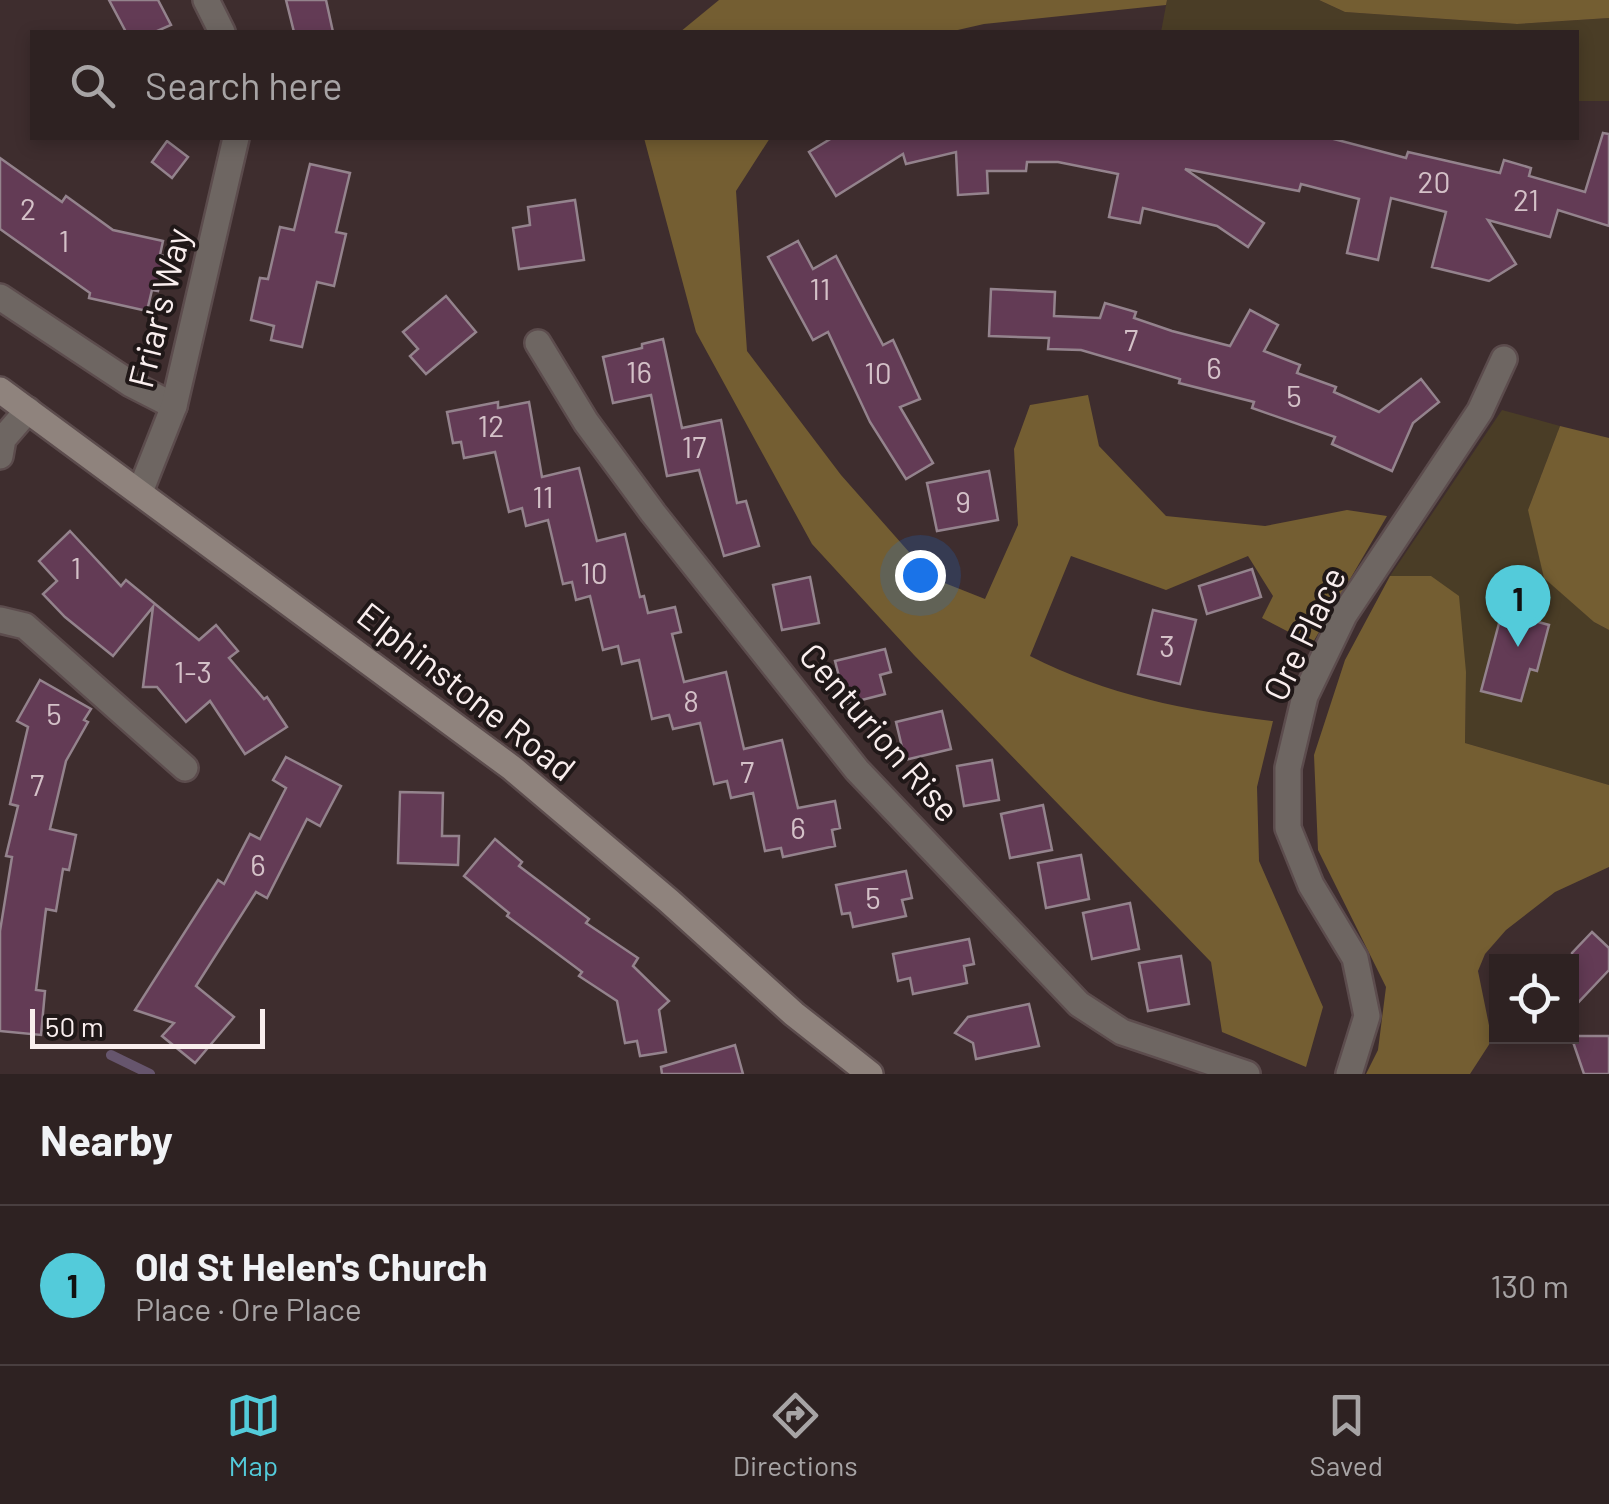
<!DOCTYPE html>
<meta charset="utf-8">
<style>
:root{--surface:#2e2222;--page:#3a2f2f;--text:#f1f3f6;--muted:#a7a4a5;--line:#493f40;--accent:#53cbda}
body{margin:0;font-family:Barlow,sans-serif;background:var(--page);color:var(--text)}
.controls{position:absolute;right:30px;bottom:30px;display:grid;overflow:hidden;border-radius:0px;box-shadow:0 5px 15px #0003}
.controls button{width:90px;height:90px;display:grid;place-items:center;padding:0;border:0;border-bottom:2px solid var(--line);background:var(--surface);color:var(--text);font:50px sans-serif}
.scale{position:absolute;left:30px;bottom:25px;width:235px;box-sizing:border-box;padding-left:10px;border:5px solid #f9eeee;border-top:0;font-size:28px;line-height:35px;white-space:nowrap;color:#f9eeee;-webkit-text-stroke:8px #201818;paint-order:stroke}
.you{position:absolute;left:920px;top:575px;width:35px;height:35px;margin:-25px;border:8px solid #fff;border-radius:50%;background:#1a73e8;box-shadow:0 0 0 15px #1a73e833}
.badge{display:grid;place-items:center;width:65px;height:65px;border-radius:50%;background:var(--accent);color:#111;font-size:32px;font-weight:700}
.pin{position:absolute;translate:-50% -82px;filter:drop-shadow(0 2px 5px #0008)}
.pin::after{content:'';position:absolute;top:52px;width:35px;height:30px;background:inherit;clip-path:polygon(0 0,100% 0,50% 100%)}
.list{margin:0;padding:0;list-style:none}
h2{display:flex;justify-content:space-between;align-items:center;height:130px;margin:0;padding:0 40px;font-size:42px}
h2 small{font-size:32px;font-weight:400;color:var(--muted)}
.list li{display:grid;grid-template-columns:65px 1fr auto;gap:30px;align-items:center;box-sizing:border-box;height:160px;padding:0 40px;border-top:2px solid var(--line)}
.list b{display:block;font-size:38px;white-space:nowrap}
.list p{margin:0;font-size:32px;white-space:nowrap;color:var(--muted)}
.list em{font-size:32px;font-style:normal;color:var(--muted)}
.icon{flex:none;width:55px;height:55px;fill:none;stroke:currentColor;stroke-width:2;stroke-linecap:round;stroke-linejoin:round}
.map{position:relative;flex:none;width:1609px;height:1074px;overflow:hidden}
.search{position:absolute;background:var(--surface);box-shadow:0 5px 15px #0003;left:30px;right:30px;top:30px;height:110px;display:flex;align-items:center;gap:25px;box-sizing:border-box;padding:0 35px;border-radius:0px;color:var(--muted);font-size:38px}
.sheet{height:290px;background:var(--surface)}
nav{display:flex;justify-content:space-around;align-items:center;box-sizing:border-box;height:140px;border-top:2px solid var(--line);background:var(--surface);font-size:28px;color:var(--muted)}
nav a{display:grid;justify-items:center;gap:5px}
nav .on{color:var(--accent)}
.map>svg:first-child{display:block}
</style>
<div class="map">
<svg width="1609" height="1074" viewBox="0 0 1609 1074">
<rect width="100%" height="100%" fill="#3e2d2e"/>
<!-- green -->
<g fill="#4a3d26">
<polygon points="1167,0 1319,0 1345,12 1517,24 1609,18 1609,101 1577,101 1576,32 1161,32"/>
<polygon points="1502,410 1560,426 1528,510 1594,622 1609,630 1609,785 1465,743 1466,672 1431,576 1390,576"/>
</g>
<!-- forest -->
<g fill="#745e32">
<polygon points="719,0 1167,0 1166,5 984,24 949,32 680,32"/>
<polygon points="1319,0 1609,0 1609,18 1517,24 1345,12"/>
<path d="M644,138H770L736,191L747,351L841,475L932,578L985,599L1018,525L1014,449L1030,405L1088,395L1099,446L1166,516L1265,526L1347,510L1387,516L1312,644L1262,618L1273,596L1248,556L1166,590L1071,556L1030,656C1106,695 1188,711 1273,721L1257,787L1259,861L1323,1007L1306,1067L1222,1032L1211,962L914,655L812,544L696,332Z"/>
<polygon points="1560,426 1609,438 1609,630 1594,622 1544,578 1528,510"/>
<polygon points="1390,576 1431,576 1459,596 1466,672 1465,743 1609,785 1609,867 1555,892 1506,930 1485,954 1478,971 1492,1040 1470,1074 1366,1074 1378,1050 1386,987 1318,850 1314,755 1345,660"/>
</g>
<g fill="none" stroke-linecap="round" stroke-linejoin="round">
<!-- stream -->
<polyline stroke="#66556d" stroke-width="10" points="111,1055 150,1074"/>
</g>
<!-- building -->
<g fill="#633b55" stroke="#94838d" stroke-width="2.5">
<polygon points="109,0 158,0 171,25 155,32 126,32"/>
<polygon points="286,0 326,0 333,32 294,32"/>
<polygon points="1603,133 1609,134 1609,226 1558,210 1550,237 1488,220 1516,264 1489,281 1432,267 1446,212 1391,198 1378,260 1347,253 1359,199 1301,184 1299,191 1185,169 1264,223 1248,247 1217,226 1143,208 1140,223 1109,217 1118,174 1058,162 1027,162 1026,171 987,171 988,193 958,195 956,152 906,164 903,154 836,196 809,152 832,138 1330,138 1406,158 1408,152 1500,173 1504,160 1531,168 1529,176 1585,192"/>
<polygon points="167,141 188,157 172,178 152,162"/>
<polygon points="0,158 62,202 66,196 113,230 163,241 160,255 166,256 158,291 152,290 147,311 89,298 90,293 0,229"/>
<polygon points="310,164 350,173 336,232 346,234 334,286 317,282 302,347 271,340 274,326 251,320 260,278 268,279 280,227 294,230"/>
<polygon points="575,200 584,260 519,269 513,228 530,225 528,207"/>
<polygon points="798,241 813,269 836,256 883,345 893,340 920,399 900,407 933,463 906,479 870,422 828,332 813,340 768,257"/>
<polygon points="991,289 1055,292 1054,316 1100,318 1105,303 1136,312 1134,318 1172,331 1230,346 1250,310 1278,325 1264,351 1300,365 1297,373 1336,387 1334,392 1379,412 1421,379 1439,402 1413,423 1392,471 1332,444 1335,437 1252,408 1254,402 1179,383 1180,379 1081,350 1048,349 1049,338 989,336"/>
<polygon points="446,296 476,332 426,374 410,356 418,349 403,332"/>
<polygon points="663,339 682,428 721,420 737,503 746,501 759,546 724,556 699,470 667,476 651,395 613,403 603,357 642,348 642,344"/>
<polygon points="498,402 498,408 529,402 542,477 579,468 597,541 625,534 640,597 644,596 648,613 675,607 681,632 672,634 684,682 726,672 744,749 782,740 798,808 835,801 840,828 832,830 835,846 783,857 781,848 765,851 753,793 731,798 727,781 714,784 700,723 673,729 669,715 652,719 639,660 622,664 618,646 603,650 590,596 576,600 572,582 563,584 548,520 526,526 522,508 509,512 495,452 464,458 461,442 453,443 447,412"/>
<polygon points="989,471 998,520 937,531 927,483"/>
<polygon points="70,531 121,586 126,580 199,640 216,625 238,651 229,658 264,699 267,697 287,727 245,754 210,701 186,722 157,687 143,687 153,607 113,656 65,617 43,594 57,581 39,561"/>
<polygon points="1252,569 1261,597 1207,614 1199,586"/>
<polygon points="810,577 819,623 782,630 773,585"/>
<polygon points="1153,610 1196,620 1180,684 1138,674"/>
<polygon points="1502,612 1549,625 1537,671 1530,669 1521,701 1481,691"/>
<polygon points="885,649 891,672 880,675 885,694 846,704 835,661"/>
<polygon points="40,680 91,709 84,720 88,722 66,761 50,829 76,835 69,870 63,869 56,911 46,909 36,990 45,991 41,1035 0,1031 0,931 12,857 6,856 18,806 10,804 28,727 17,721"/>
<polygon points="942,711 951,749 905,760 896,722"/>
<polygon points="286,757 341,786 320,826 307,819 267,898 256,892 196,986 234,1017 195,1063 162,1036 174,1023 135,1010 218,880 224,884 250,834 260,839 286,788 273,780"/>
<polygon points="992,760 999,800 964,806 957,766"/>
<polygon points="400,792 443,793 442,836 459,836 458,865 398,863"/>
<polygon points="1043,805 1052,850 1010,858 1001,814"/>
<polygon points="495,839 522,862 519,866 589,919 586,923 638,958 633,966 669,1001 659,1010 666,1052 640,1056 637,1041 625,1043 617,1001 579,976 582,972 507,916 509,913 464,876"/>
<polygon points="1081,855 1089,899 1046,908 1038,863"/>
<polygon points="906,871 912,898 902,900 906,916 853,927 850,913 842,914 836,885"/>
<polygon points="1130,903 1139,949 1092,959 1083,913"/>
<polygon points="1592,932 1609,948 1609,970 1572,1009 1572,953"/>
<polygon points="969,939 974,964 964,966 967,983 913,994 910,978 898,981 893,954"/>
<polygon points="1181,956 1189,1004 1148,1011 1139,963"/>
<polygon points="1029,1004 1039,1046 976,1059 973,1043 955,1033 968,1017"/>
<polygon points="1571,1036 1609,1036 1609,1074 1584,1074"/>
<polygon points="735,1045 743,1074 662,1074 661,1067"/>
</g>
<g fill="none" stroke-linecap="round" stroke-linejoin="round">
<defs>
<g id="street">
<polyline points="206,0 222,32"/>
<polyline points="0,297 131,384 174,406"/>
<polyline points="538,343 586,422 653,513 857,770 1079,1004 1122,1032 1247,1074"/>
<polyline points="0,456 3,439 28,410"/>
<polyline points="140,492 174,406 236,138"/>
<polyline points="0,620 25,626 185,768"/>
<polyline points="1349,1074 1367,1016 1355,958 1311,885 1288,828 1288,768 1305,696 1344,615 1480,411 1504,359"/>
</g>
<polyline id="secondary" points="0,390 512,768 669,901 794,1014 870,1074"/>
</defs>
<!-- street casing -->
<use href="#street" stroke="#5c4c4d" stroke-width="30"/>
<!-- secondary casing -->
<use href="#secondary" stroke="#5c4c4d" stroke-width="30"/>
<!-- street -->
<use href="#street" stroke="#6e6662" stroke-width="25"/>
<!-- secondary -->
<use href="#secondary" stroke="#8f837d" stroke-width="25"/>
</g>
<g text-anchor="middle" stroke-width="8" stroke-linejoin="round" paint-order="stroke">
<!-- number labels -->
<g font-size="30" fill="#d4c1c8">
<text x="1434" y="193">20</text>
<text x="1526" y="211">21</text>
<text x="28" y="220">2</text>
<text x="64" y="252">1</text>
<text x="820" y="300">11</text>
<text x="1131" y="351">7</text>
<text x="1214" y="379">6</text>
<text x="639" y="383">16</text>
<text x="878" y="384">10</text>
<text x="1294" y="407">5</text>
<text x="491" y="437">12</text>
<text x="694" y="458">17</text>
<text x="543" y="508">11</text>
<text x="963" y="513">9</text>
<text x="76" y="579">1</text>
<text x="594" y="584">10</text>
<text x="1167" y="657">3</text>
<text x="193" y="683">1-3</text>
<text x="691" y="712">8</text>
<text x="54" y="725">5</text>
<text x="747" y="783">7</text>
<text x="37" y="796">7</text>
<text x="798" y="839">6</text>
<text x="258" y="876">6</text>
<text x="873" y="909">5</text>
</g>
<!-- street labels -->
<g font-size="35" fill="#f9eeee" stroke="#201818">
<text transform="translate(160 308) rotate(-76)" y="12">Friar's Way</text>
<text transform="translate(1305 634) rotate(-64)" y="12">Ore Place</text>
<text transform="translate(466 692) rotate(38)" y="12">Elphinstone Road</text>
<text transform="translate(879 733) rotate(49)" y="12">Centurion Rise</text>
</g>
</g>
</svg>
<div class="controls">
<button><svg class="icon" aria-label="locate" viewBox="0 0 24 24"><circle cx="12" cy="12" r="6"/><path d="M12 2v4M12 18v4M2 12h4M18 12h4"/></svg></button>
</div>
<div class="scale">50 m</div>
<div class="you"></div>
<div class="pin badge" style="left:1518px;top:647px">1</div>
<div class="search"><svg class="icon" aria-label="search" viewBox="0 0 24 24"><circle cx="10" cy="10" r="6"/><path d="M15 15l6 6"/></svg>Search here</div>
</div>
<section class="sheet">
<h2>Nearby<small></small></h2>
<ul class="list">
<li><span class="badge">1</span><div><b>Old St Helen's Church</b><p>Place · Ore Place</p></div><em>130 m</em></li>
</ul>
</section>
<nav>
<a class="on"><svg class="icon" aria-label="map" viewBox="0 0 24 24"><path d="M3 6l6-2 6 2 6-2v14l-6 2-6-2-6 2zM9 4v14M15 6v14"/></svg>Map</a>
<a><svg class="icon" aria-label="directions" viewBox="0 0 24 24"><path d="M12 3l9 9-9 9-9-9zM9 14v-3h6M13 9l2 2-2 2"/></svg>Directions</a>
<a><svg class="icon" aria-label="saved" viewBox="0 0 24 24"><path d="M7 4h10v16l-5-4-5 4z"/></svg>Saved</a>
</nav>
